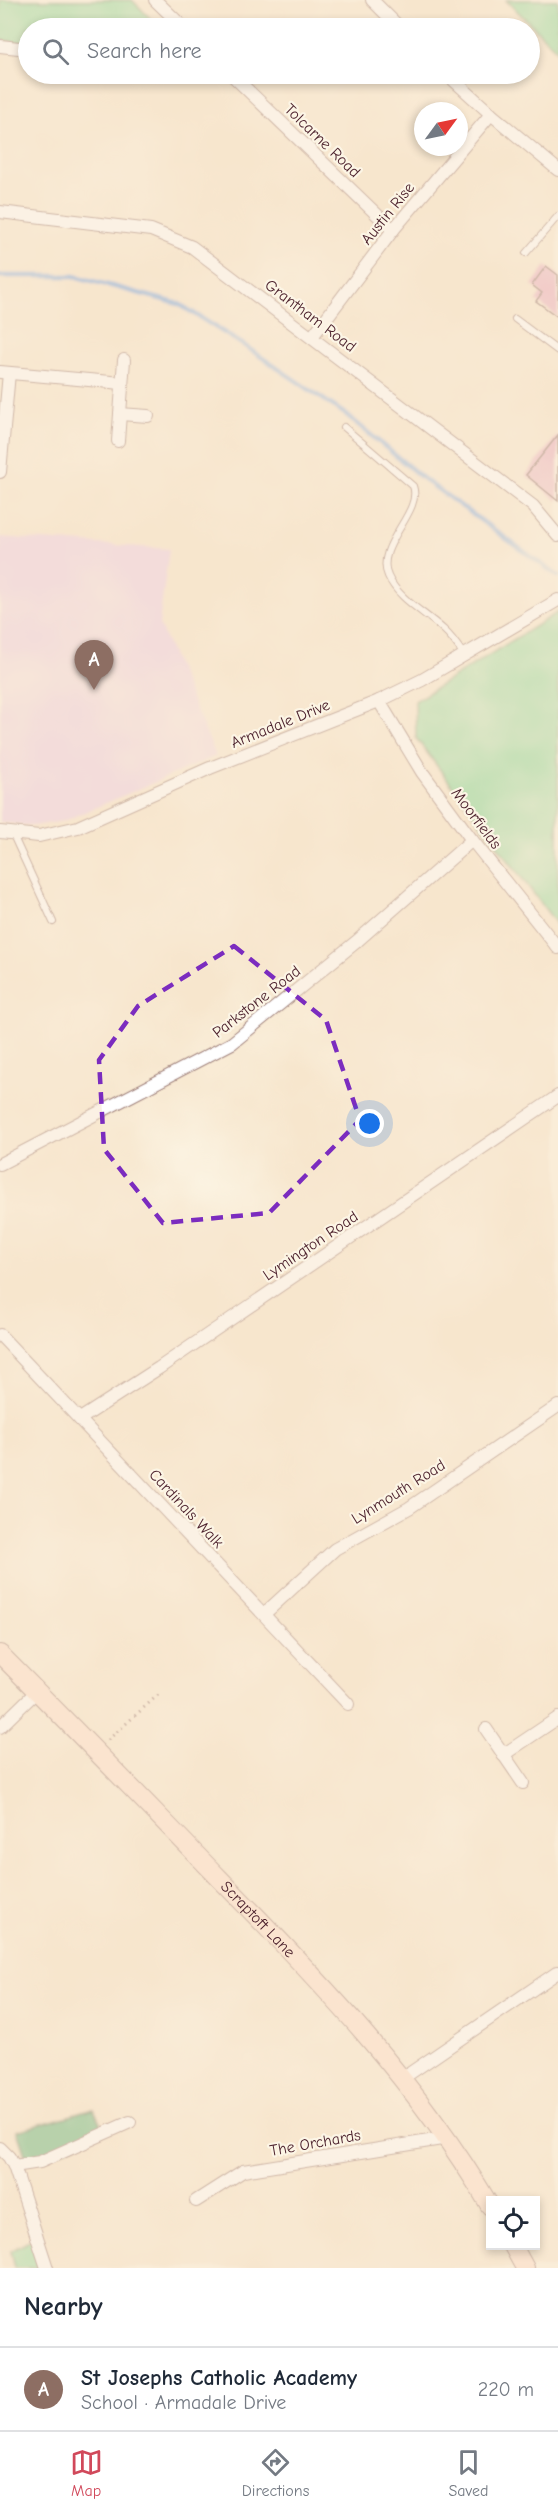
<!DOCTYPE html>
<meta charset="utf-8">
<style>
:root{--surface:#fff;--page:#f2f2f3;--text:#1f2937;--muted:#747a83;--line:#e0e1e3;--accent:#d1495b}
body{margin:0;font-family:"Comic Neue",sans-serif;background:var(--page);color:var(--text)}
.controls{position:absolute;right:18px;bottom:18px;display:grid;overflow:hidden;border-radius:0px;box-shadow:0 3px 9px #0003}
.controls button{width:54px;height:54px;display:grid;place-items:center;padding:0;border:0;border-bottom:2px solid var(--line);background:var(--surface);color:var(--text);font:30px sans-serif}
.compass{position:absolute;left:414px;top:102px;width:54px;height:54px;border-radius:50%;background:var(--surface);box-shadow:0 3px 9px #0003;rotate:57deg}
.you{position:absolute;left:370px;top:1124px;width:21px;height:21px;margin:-15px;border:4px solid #fff;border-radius:50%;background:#1a73e8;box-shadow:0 0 0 9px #1a73e833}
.badge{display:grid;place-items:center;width:39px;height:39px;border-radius:50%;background:var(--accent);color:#fff;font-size:20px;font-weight:700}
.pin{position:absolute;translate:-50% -50px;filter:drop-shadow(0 2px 3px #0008)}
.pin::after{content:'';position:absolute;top:32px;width:21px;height:18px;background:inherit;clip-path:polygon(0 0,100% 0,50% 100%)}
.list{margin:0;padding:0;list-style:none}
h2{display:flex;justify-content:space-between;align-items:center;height:78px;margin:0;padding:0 24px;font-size:26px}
h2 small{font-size:20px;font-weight:400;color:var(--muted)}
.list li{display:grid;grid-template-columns:39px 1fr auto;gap:18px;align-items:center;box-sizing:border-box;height:84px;padding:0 24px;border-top:2px solid var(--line)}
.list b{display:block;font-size:22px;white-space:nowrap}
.list p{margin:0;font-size:20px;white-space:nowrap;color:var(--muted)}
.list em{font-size:20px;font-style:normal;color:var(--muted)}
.icon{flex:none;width:33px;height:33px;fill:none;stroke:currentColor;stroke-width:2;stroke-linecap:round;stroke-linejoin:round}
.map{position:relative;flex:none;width:558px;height:2268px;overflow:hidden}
.search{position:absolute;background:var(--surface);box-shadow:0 3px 9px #0003;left:18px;right:18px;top:18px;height:66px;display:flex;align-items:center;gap:15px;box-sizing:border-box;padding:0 21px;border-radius:33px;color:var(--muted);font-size:22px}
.sheet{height:162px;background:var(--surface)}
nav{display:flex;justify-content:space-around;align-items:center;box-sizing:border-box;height:84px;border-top:2px solid var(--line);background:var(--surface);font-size:16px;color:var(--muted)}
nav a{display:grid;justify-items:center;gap:3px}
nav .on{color:var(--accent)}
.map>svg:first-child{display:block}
</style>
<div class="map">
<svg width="558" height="2268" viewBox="0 0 558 2268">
<rect width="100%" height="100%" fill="#fcf5e5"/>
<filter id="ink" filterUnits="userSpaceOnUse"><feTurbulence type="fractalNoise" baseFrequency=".0167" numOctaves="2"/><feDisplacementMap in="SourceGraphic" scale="12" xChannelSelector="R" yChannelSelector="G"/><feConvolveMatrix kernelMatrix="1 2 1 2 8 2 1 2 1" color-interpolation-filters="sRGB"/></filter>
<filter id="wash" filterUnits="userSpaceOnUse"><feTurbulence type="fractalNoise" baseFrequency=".008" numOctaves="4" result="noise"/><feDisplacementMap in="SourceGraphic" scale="24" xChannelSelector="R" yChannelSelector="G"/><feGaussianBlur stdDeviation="1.35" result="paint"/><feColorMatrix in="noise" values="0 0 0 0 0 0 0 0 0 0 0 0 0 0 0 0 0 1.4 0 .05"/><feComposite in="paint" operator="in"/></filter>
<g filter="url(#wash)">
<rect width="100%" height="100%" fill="#f7e6cd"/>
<!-- built -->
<polygon fill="#edd0e8" points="0,537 169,549 159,624 216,756 64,821 33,826 0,822"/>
<!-- green -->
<g fill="#86d99a" stroke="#687c62" stroke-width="1.5">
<polygon points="0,0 132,0 160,28 28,28 28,40 25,43 0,40"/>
<polygon points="506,0 558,0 558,51"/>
<polygon points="558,612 558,926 416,738 415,701"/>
<polygon points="33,2239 47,2268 15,2268 11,2251"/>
</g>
<!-- forest -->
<polygon fill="#6cb982" stroke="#5b6c56" stroke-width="1.5" points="94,2109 103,2130 42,2161 25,2155 17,2131"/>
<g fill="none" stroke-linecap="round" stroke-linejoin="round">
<!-- stream -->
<polyline stroke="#76a7e1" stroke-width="4.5" points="0,276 74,276 179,304 245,346 348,416 425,480 558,576"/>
</g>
<g id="blocks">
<!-- building -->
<g fill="#e7a4bf">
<polygon points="546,266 558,275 558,317 536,301 542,293 532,285"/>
<polygon points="558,435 558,501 526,475"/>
</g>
</g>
</g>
<g filter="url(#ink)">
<use href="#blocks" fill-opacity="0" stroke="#a0827c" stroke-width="1.5"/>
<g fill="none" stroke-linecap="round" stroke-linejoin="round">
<defs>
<g id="lane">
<polyline points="526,253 558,216"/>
<polyline points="515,319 558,351"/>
<path d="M344,427L413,486C423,512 374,546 388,576C398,599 426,613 444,630C452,637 458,646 464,655"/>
<polyline points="13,835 53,922"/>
</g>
<g id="street">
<polyline points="155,0 184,28"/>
<polyline points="372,0 400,28"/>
<polyline points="0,46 28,49"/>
<polyline points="231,74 393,230"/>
<polyline points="447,74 491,114 558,170"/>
<polyline points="0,212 151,230 192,247 533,506 558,536"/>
<polyline points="312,337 393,230 491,114"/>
<polyline points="0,372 122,383"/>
<polyline points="120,414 148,416"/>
<polyline points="118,441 124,360"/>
<polyline points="0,472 9,373"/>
<polyline points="379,701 422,772 472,840 558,948"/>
<polyline points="0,832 39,836 78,827 210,768 379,701 422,680 558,600"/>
<polyline points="0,1164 232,1043 356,942 472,840"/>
<polyline points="0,1335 348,1704"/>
<polyline points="80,1419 159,1368 558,1096"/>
<polyline points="264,1614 335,1549 409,1508 558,1406"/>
<polyline points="0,1727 37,1691"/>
<polyline points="486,1729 523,1783"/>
<polyline points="503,1755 558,1718"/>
<polyline points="403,2078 558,1972"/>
<polyline points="0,2148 9,2157 14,2166 47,2268"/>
<polyline points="14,2166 40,2162 130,2122"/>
<polyline points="196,2201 243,2171 448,2138"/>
</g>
<g id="secondary">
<path id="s1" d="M0,1654C74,1728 146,1803 219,1878C319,1980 417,2082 490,2206"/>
<polyline points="513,2246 525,2268"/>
</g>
</defs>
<!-- lane casing -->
<use href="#lane" stroke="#a0827c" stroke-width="8"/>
<!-- street casing -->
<use href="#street" stroke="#a0827c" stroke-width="14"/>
<!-- secondary casing -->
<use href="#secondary" stroke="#a0827c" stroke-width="20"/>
<!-- path -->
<polyline stroke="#a0827c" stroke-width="3" stroke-dasharray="1.5 4.5" stroke-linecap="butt" points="108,1740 159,1694"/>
<!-- lane -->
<use href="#lane" stroke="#fff" stroke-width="6"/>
<!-- street -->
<use href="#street" stroke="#fff" stroke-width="12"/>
<!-- secondary -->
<use href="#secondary" stroke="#fee3d1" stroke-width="18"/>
</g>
</g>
<!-- marked area -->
<path d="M0 0H558V2268H0ZM234,946L326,1020L360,1120L269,1213L163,1223L104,1149L99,1060L138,1006Z" fill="#f7e6cd" fill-opacity=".55" fill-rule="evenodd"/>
<path fill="none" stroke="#7b2cbf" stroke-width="4.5" stroke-dasharray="12 8" stroke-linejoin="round" d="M234,946L326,1020L360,1120L269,1213L163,1223L104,1149L99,1060L138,1006Z"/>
<g text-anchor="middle" stroke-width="4.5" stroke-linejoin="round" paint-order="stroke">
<!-- street labels -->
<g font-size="16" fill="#4a1f2b" stroke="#fcf5e5">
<text transform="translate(323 140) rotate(44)" y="6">Tolcarne Road</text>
<text transform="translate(387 213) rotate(-51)" y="6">Austin Rise</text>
<text transform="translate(311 315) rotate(37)" y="6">Grantham Road</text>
<text transform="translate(280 723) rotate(-22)" y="6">Armadale Drive</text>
<text transform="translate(477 818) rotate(53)" y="6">Moorfields</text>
<text transform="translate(256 1001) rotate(-38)" y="6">Parkstone Road</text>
<text transform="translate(310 1245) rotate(-34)" y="6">Lymington Road</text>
<text transform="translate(398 1491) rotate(-32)" y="6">Lynmouth Road</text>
<text transform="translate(187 1508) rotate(47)" y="6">Cardinals Walk</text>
<text dy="6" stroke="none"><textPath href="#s1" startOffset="370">Scraptoft Lane</textPath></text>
<text transform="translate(315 2142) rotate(-10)" y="6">The Orchards</text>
</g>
</g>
</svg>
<div class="controls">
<button><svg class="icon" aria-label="locate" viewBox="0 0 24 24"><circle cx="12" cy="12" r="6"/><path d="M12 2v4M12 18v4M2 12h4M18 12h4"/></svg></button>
</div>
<svg class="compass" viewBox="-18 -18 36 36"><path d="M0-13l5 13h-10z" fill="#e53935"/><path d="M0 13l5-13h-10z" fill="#747a83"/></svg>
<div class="you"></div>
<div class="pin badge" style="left:94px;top:690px;background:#8d6e63">A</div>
<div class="search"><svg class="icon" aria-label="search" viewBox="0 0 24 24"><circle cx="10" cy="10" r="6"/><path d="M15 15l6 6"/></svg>Search here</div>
</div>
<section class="sheet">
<h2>Nearby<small></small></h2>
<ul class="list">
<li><span class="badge" style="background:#8d6e63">A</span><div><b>St Josephs Catholic Academy</b><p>School · Armadale Drive</p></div><em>220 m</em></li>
</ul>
</section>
<nav>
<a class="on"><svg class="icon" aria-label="map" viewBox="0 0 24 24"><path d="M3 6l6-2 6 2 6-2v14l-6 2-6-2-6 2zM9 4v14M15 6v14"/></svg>Map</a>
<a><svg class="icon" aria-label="directions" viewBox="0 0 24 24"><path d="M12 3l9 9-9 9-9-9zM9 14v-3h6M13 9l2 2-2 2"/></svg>Directions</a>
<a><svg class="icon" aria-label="saved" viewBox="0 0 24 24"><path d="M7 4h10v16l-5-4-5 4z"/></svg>Saved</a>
</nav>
